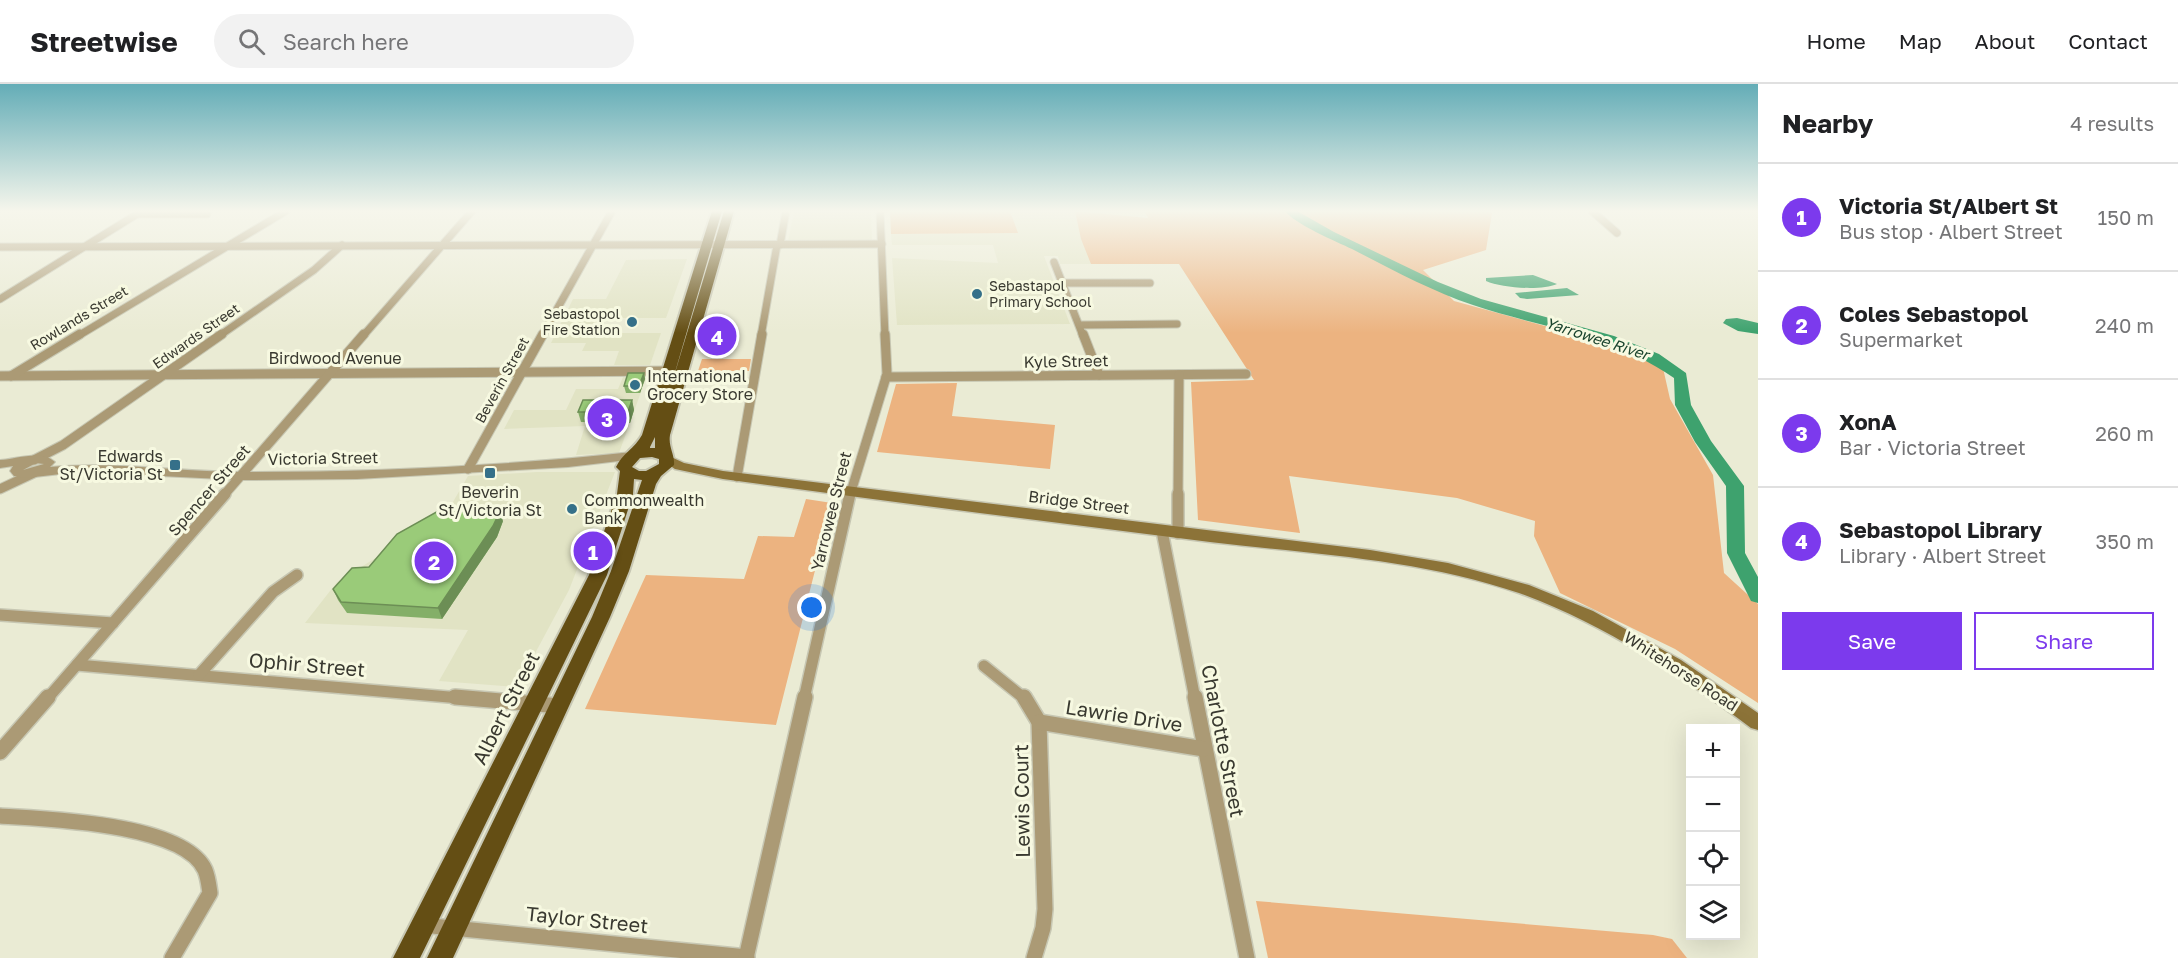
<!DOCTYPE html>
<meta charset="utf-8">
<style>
:root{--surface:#fff;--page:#f2f2f2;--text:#202124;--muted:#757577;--line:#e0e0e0;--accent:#7c3aed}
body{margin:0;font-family:"Golos Text",sans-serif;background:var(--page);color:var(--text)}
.controls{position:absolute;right:18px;bottom:18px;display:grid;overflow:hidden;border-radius:0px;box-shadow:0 6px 24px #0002}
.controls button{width:54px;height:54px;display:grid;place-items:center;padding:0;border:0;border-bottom:2px solid var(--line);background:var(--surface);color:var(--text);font:30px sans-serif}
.you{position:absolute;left:812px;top:524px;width:21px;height:21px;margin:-15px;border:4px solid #fff;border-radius:50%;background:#1a73e8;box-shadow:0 0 0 9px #1a73e833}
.badge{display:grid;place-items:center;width:39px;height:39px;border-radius:50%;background:var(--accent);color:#fff;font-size:20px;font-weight:700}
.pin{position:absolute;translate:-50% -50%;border:3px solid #fff;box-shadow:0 2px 6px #0006}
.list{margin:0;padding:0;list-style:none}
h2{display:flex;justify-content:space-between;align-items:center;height:78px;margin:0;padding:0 24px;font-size:26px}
h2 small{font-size:20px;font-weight:400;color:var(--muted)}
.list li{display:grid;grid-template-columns:39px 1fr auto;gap:18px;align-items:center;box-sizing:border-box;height:108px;padding:0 24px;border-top:2px solid var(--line)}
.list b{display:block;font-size:22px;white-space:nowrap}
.list p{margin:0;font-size:20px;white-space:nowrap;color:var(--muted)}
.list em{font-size:20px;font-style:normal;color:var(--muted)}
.actions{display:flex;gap:12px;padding:18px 24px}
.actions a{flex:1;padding:14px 0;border:2px solid var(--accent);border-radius:0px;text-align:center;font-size:21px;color:var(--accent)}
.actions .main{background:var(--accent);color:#fff}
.icon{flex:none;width:33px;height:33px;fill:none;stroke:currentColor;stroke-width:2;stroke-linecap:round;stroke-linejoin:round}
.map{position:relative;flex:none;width:1758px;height:874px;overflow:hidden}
header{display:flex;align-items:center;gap:36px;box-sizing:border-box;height:84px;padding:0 30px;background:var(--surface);border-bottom:2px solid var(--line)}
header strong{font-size:28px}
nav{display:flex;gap:33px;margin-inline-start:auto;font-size:21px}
.search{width:420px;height:54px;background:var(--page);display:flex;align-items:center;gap:15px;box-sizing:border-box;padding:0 21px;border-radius:33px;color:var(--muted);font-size:22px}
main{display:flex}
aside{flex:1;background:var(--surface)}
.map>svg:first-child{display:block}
</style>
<header>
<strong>Streetwise</strong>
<div class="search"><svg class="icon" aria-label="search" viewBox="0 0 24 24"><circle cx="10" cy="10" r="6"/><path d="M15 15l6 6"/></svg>Search here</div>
<nav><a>Home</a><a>Map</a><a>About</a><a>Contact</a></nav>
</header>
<main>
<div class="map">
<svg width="1758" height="874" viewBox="0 0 1758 874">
<rect width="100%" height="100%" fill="#eaebd4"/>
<!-- built -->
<g fill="#e1e3c4">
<polygon points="794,127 871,127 872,158 788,158"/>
<polygon points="1010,127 1145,127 1179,180 1060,180 1058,172 1044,172 1070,240 897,241 892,174 998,179 993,161 892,161 891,150 1017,149"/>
<polygon points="687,175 666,234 601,234 591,249 661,249 650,281 614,281 619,267 582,267 586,259 551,259 573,215 606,215 626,176"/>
<polygon points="623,293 646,294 619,369 576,371 585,342 504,345 514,326 566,326 576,305 618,305"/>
<polygon points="537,388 615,388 569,506 517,603 439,597 468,546 305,539 337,498 446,430 468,392"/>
</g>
<!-- green -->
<g fill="#ecb380">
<polygon points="890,127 1010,127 1018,149 891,150"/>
<polygon points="1075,127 1148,134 1145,127 1485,127 1492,129 1486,166 1423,186 1454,217 1592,255 1663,284 1670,315 1713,391 1724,489 1758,520 1758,619 1675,565 1560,509 1534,452 1535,437 1457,414 1289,392 1300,449 1198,436 1191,298 1254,296 1179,180 1091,180 1081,155"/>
<polygon points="702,275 751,275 749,287 698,287"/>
<polygon points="957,299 952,332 1055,341 1050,385 877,368 896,300"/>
<polygon points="806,415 832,419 776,641 585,625 646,491 744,495 758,452 794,453"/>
<polygon points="1256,817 1653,851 1672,855 1687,874 1268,874"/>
</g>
<!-- water -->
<g fill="#3ea26e">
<path d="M1533,191L1557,200C1541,207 1502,204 1486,197V194Z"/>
<polygon points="1567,204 1579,211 1527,215 1520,214 1515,209"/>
<polygon points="1737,234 1758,239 1758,250 1738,247 1723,239 1726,235"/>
</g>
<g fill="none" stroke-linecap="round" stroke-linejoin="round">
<!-- river -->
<path fill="#3ea26e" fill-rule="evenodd" d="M1285,127H1297L1334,148L1438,198L1481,215L1614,252L1659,270L1686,289L1691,321L1711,357L1744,402L1745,469L1758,493V519L1751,517L1727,469L1726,402L1695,358L1675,321L1674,294C1614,251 1541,244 1473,221C1431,207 1391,185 1352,165C1335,157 1295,140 1285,127Z"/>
<defs>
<g id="minor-far3">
<polyline points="880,127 885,252"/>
<polyline points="1592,127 1617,149"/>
<polyline points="137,130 207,130"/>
<polyline points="780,161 786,127"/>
<polyline points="0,163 882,160"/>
<polyline points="1054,178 1083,252"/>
<polyline points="1063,199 1150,199"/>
<polyline points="0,215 142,127"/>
<polyline points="1080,241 1177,240"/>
<polyline points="78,252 286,127"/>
<polyline points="219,252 314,186 342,161"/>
<polyline points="363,252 472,127"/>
<polyline points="542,252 612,127"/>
<polyline points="761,252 777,161"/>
</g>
<g id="minor-far2">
<polyline points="1083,250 1099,291"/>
<polyline points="0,292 670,287"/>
<polyline points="11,292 80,250"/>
<polyline points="886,293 1246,290"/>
<polyline points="34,376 63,361 222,250"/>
<polyline points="468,385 543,250"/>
<polyline points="737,393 762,250"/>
<polyline points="0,405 34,389"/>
<polyline points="224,411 364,250"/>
<polyline points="850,411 887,290 885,250"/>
<polyline points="1178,411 1179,291"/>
</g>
<g id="minor-far1">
<polyline points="1162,447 1195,615"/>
<polyline points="1178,449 1178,410"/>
<polyline points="0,531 113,539"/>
<polyline points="77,581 472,615"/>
<polyline points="984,582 1025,615"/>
<polyline points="199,591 273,508 297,491"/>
<polyline points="47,615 225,410"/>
<polyline points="804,615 850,410"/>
</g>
<g id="minor">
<polyline points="455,613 560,622"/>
<polyline points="1024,613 1039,638 1045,825 1043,844 1034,874"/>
<polyline points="1195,613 1247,874"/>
<polyline points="1039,638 1204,665"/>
<polyline points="0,668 48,613"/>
<path d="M0,732C46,735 184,739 205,786C208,793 209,802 210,809L172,874"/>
<polyline points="422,841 747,873"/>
<polyline points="746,874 805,613"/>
</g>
<path id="tertiary" d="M632,368L636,369L638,372L636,375L568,383L357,395L242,396L78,388L26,394L14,392L10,387L13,382L0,384V376C16,375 42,365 55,378L50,383C115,377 180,388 245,388C374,388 504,382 632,368ZM36,379L44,380L23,386Z"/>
<path id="secondary" d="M667,371L684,379L723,387L1370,466L1448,479L1529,501L1593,527L1681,576L1758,629V646L1751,644C1679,590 1604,540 1519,509C1420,475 1313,470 1210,458C1048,438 885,417 723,395L675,385L660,375Z"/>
<path id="trunk" d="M712,127H722L671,302L724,127H734L670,351C668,363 675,371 674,381L661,392L656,400L629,487L610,533L453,874H427L592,533L611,487L642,396L634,395L633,410L607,491L420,874H393L589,491L617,410L620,387L616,383C622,370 635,364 642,351ZM655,353V364H650V363ZM652,373L659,375V380L646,387H639L632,383L640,374Z"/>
</defs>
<!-- minor-far3 casing -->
<use href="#minor-far3" stroke="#c7c7b3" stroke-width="9"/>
<!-- minor-far2 casing -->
<use href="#minor-far2" stroke="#c7c7b3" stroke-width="11"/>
<!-- minor-far1 casing -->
<use href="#minor-far1" stroke="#c7c7b3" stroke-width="14"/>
<!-- minor casing -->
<use href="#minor" stroke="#c7c7b3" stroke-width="18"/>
<!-- tertiary casing -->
<use href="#tertiary" stroke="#c7c7b3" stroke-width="2"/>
<!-- secondary casing -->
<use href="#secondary" stroke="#c7c7b3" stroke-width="3"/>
<!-- trunk casing -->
<use href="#trunk" stroke="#c7c7b3" stroke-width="4"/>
<!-- minor-far3 -->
<use href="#minor-far3" stroke="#ab9a75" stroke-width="7"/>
<!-- minor-far2 -->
<use href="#minor-far2" stroke="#ab9a75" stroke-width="9"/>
<!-- minor-far1 -->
<use href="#minor-far1" stroke="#ab9a75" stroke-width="11"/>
<!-- minor -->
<use href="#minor" stroke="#ab9a75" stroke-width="15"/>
<!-- tertiary -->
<use href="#tertiary" fill="#ab9a75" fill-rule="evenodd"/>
<!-- secondary -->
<use href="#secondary" fill="#8c7338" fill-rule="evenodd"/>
<!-- trunk -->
<use href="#trunk" fill="#644e14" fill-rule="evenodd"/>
</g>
<!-- wall -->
<g fill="#84af68">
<polygon points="644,289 645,295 640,309 626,309 624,302"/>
<polygon points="632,316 634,326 630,339 581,338 578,328"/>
<polygon points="503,437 497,453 442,535 347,529 338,516 333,505 369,483"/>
</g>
<!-- shaded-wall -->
<g fill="#6c8e55">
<polygon points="644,289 645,295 640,309 639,302"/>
<polygon points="632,316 634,326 630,339 628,328"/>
<polygon points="500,427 503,437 497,453 442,535 438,524"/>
</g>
<!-- building -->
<g fill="#9acb79" stroke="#6c8e55" stroke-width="1.5">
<polygon points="628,289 644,289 639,302 624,302"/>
<polygon points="583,316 632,316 628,328 578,328"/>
<polygon points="470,424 500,427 493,442 438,524 341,518 333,505 352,484 369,483 397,450 440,426 467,428"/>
</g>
<!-- sky -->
<linearGradient id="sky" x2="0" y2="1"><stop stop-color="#64adb7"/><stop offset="0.51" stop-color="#f6f6ec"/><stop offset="1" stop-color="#f6f6ec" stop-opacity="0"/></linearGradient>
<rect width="1758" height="249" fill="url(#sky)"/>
<!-- markers -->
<g fill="#357089" stroke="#f7f9e1" stroke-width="2">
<circle cx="977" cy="210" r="6"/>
<circle cx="632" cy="238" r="6"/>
<circle cx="635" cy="301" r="6"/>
<rect x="169" y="375" width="12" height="12" rx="3"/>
<rect x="484" y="383" width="12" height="12" rx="3"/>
<circle cx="572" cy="425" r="6"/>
</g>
<g text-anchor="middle" stroke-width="6" stroke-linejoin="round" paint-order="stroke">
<!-- far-poi labels -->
<g font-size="14" fill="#393930" stroke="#f7f9e1" text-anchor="start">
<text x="989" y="207">Sebastapol<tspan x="989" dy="16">Primary School</tspan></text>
<text x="620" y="235" text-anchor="end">Sebastopol<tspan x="620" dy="16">Fire Station</tspan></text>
</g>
<!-- far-street labels -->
<g font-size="14" fill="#393930" stroke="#f7f9e1">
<text transform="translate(79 234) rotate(-31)" y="5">Rowlands Street</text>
<text transform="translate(196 252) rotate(-35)" y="5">Edwards Street</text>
<text transform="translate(502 296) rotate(-61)" y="5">Beverin Street</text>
</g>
<!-- far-water labels -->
<g font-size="15" font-style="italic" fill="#1b442e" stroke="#f7f9e1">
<text transform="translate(1597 255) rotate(18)" y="5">Yarrowee River</text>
</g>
<!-- street labels -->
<g font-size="16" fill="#393930" stroke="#f7f9e1">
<text x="335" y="280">Birdwood Avenue</text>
<text transform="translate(1066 277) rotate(-1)" y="6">Kyle Street</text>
<text transform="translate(323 374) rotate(-1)" y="6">Victoria Street</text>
<text transform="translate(209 406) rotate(-49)" y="6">Spencer Street</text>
<text transform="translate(1079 418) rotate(7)" y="6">Bridge Street</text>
<text transform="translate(831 427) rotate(-76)" y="6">Yarrowee Street</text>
<text transform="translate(1681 587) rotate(33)" y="6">Whitehorse Road</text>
</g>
<!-- poi labels -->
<g font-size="16" fill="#393930" stroke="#f7f9e1" text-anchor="start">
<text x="647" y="298">International<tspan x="647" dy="18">Grocery Store</tspan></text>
<text x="163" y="378" text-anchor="end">Edwards<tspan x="163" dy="18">St/Victoria St</tspan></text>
<text x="490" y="414" text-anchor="middle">Beverin<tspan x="490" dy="18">St/Victoria St</tspan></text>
<text x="584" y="422">Commonwealth<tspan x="584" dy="18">Bank</tspan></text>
</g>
<!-- near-street labels -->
<g font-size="20" fill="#393930" stroke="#f7f9e1">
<text transform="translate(307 581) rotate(5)" y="7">Ophir Street</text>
<text transform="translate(506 624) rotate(-63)" y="7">Albert Street</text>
<text transform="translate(1124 632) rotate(9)" y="7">Lawrie Drive</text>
<text transform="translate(1223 657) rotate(79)" y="7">Charlotte Street</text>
<text transform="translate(1022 717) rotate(-91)" y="7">Lewis Court</text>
<text transform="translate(587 836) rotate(6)" y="7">Taylor Street</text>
</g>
</g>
</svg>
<div class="controls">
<button>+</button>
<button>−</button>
<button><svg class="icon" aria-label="locate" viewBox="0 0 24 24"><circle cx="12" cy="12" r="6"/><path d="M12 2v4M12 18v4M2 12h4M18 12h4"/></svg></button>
<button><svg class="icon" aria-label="layers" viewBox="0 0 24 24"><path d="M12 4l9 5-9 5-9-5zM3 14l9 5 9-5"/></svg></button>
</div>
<div class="you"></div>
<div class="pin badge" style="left:593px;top:467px">1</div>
<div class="pin badge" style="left:434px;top:477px">2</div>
<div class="pin badge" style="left:607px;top:334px">3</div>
<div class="pin badge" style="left:717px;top:252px">4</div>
</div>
<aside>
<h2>Nearby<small>4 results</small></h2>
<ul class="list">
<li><span class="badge">1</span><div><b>Victoria St/Albert St</b><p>Bus stop · Albert Street</p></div><em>150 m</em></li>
<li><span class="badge">2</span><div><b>Coles Sebastopol</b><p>Supermarket</p></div><em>240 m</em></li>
<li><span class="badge">3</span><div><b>XonA</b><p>Bar · Victoria Street</p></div><em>260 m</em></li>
<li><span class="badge">4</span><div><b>Sebastopol Library</b><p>Library · Albert Street</p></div><em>350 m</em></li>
</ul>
<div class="actions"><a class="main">Save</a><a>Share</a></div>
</aside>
</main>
